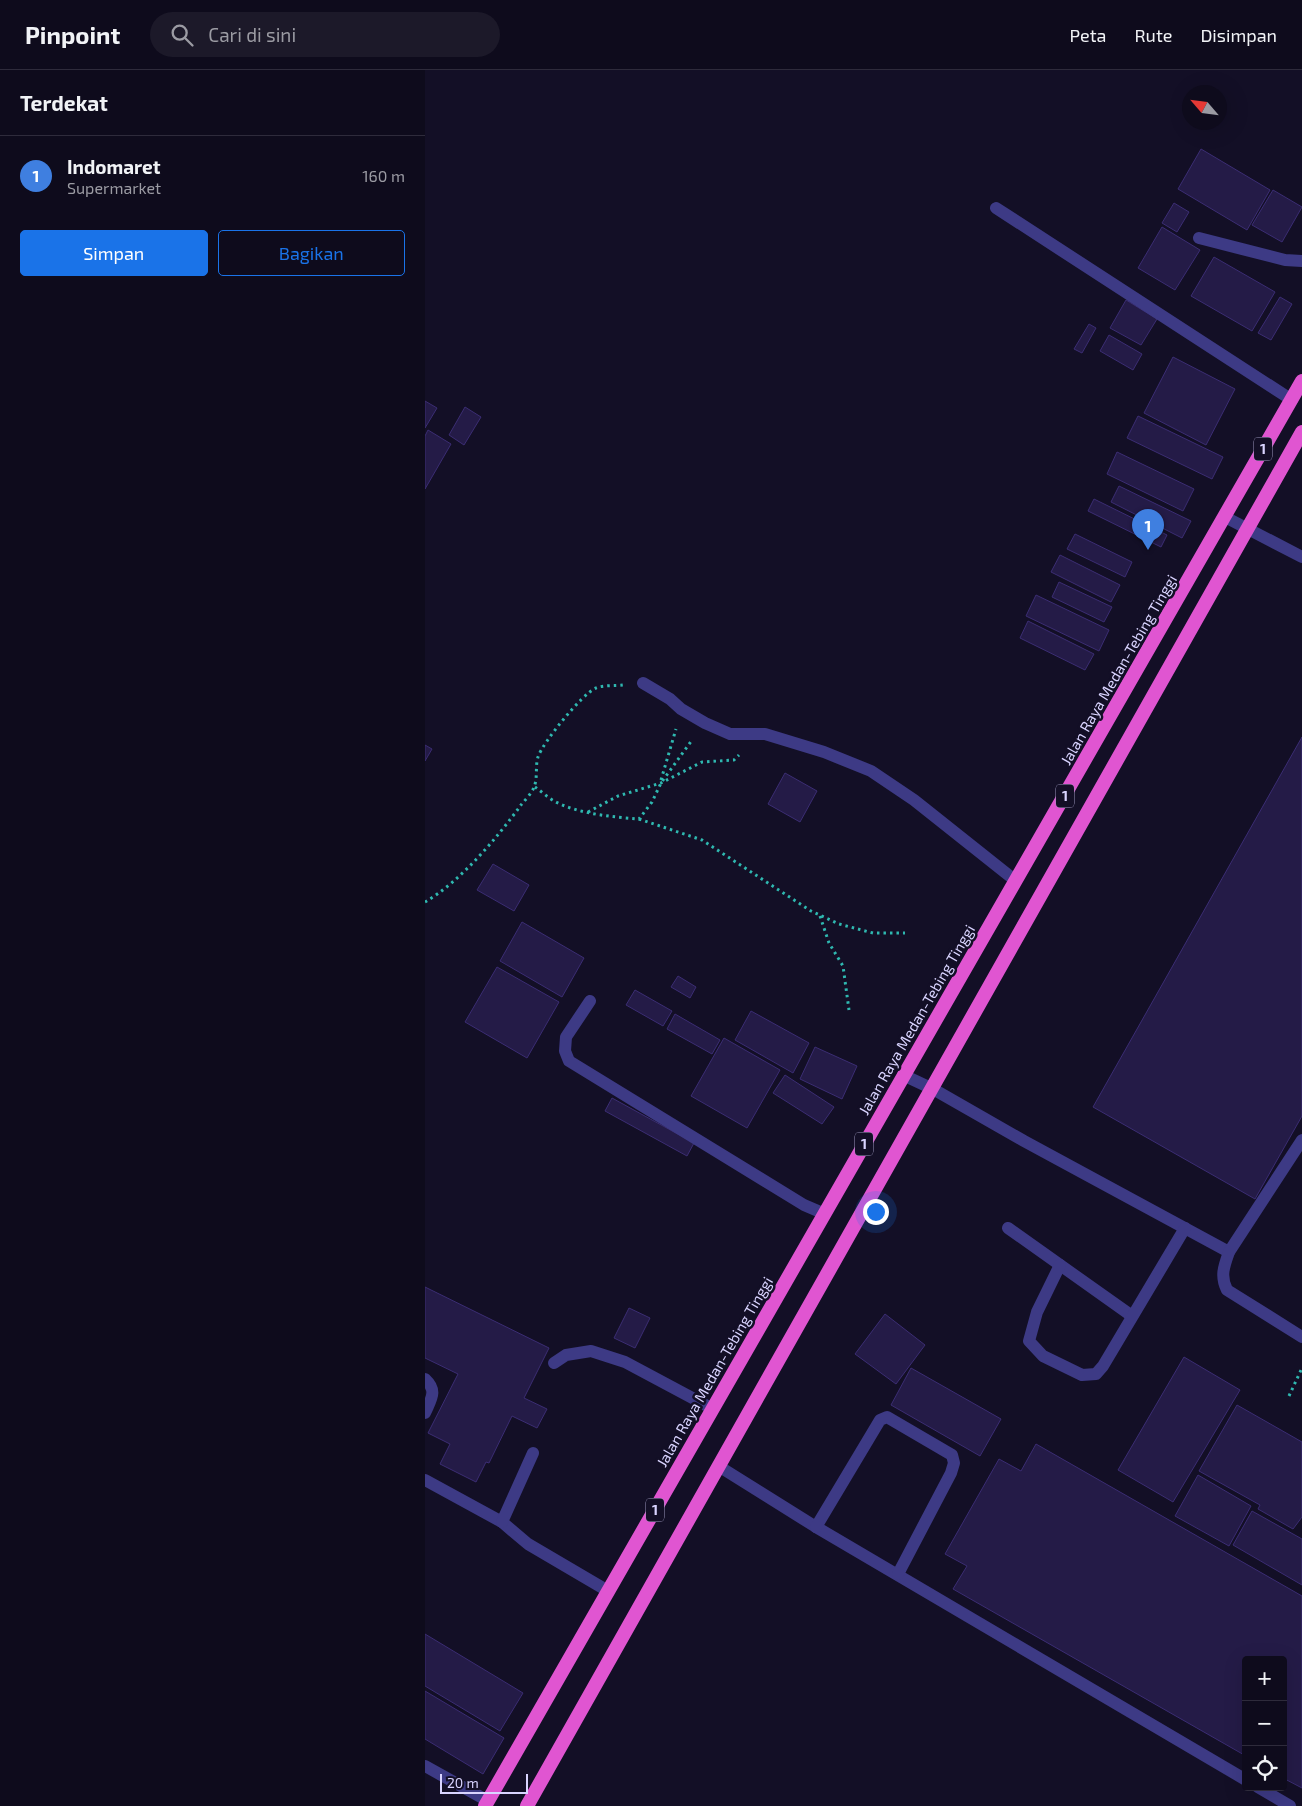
<!DOCTYPE html>
<html lang="id">
<meta charset="utf-8">
<style>
:root{--surface:#0e0b1c;--page:#1c1929;--text:#f1f3f6;--muted:#9b9ba3;--line:#2e2b3b;--accent:#1a73e8}
body{margin:0;font-family:"Exo 2",sans-serif;background:var(--page);color:var(--text)}
.controls{position:absolute;right:15px;bottom:15px;display:grid;overflow:hidden;border-radius:5px;box-shadow:0 5px 20px #0002}
.controls button{width:45px;height:45px;display:grid;place-items:center;padding:0;border:0;border-bottom:1px solid var(--line);background:var(--surface);color:var(--text);font:25px sans-serif}
.compass{position:absolute;left:757px;top:15px;width:45px;height:45px;border-radius:50%;background:var(--surface);box-shadow:0 5px 20px #0002;rotate:298deg}
.scale{position:absolute;left:15px;bottom:12px;width:88px;box-sizing:border-box;padding-left:5px;border:2px solid #d9d4ff;border-top:0;font-size:14px;line-height:18px;white-space:nowrap;color:#d9d4ff;-webkit-text-stroke:4px #130f26;paint-order:stroke}
.you{position:absolute;left:450px;top:1141px;width:18px;height:18px;margin:-12px;border:4px solid #fff;border-radius:50%;background:#1a73e8;box-shadow:0 0 0 8px #1a73e833}
.badge{display:grid;place-items:center;width:32px;height:32px;border-radius:50%;background:var(--accent);color:#fff;font-size:16px;font-weight:700}
.pin{position:absolute;translate:-50% -41px;filter:drop-shadow(0 1px 2px #0008)}
.pin::after{content:'';position:absolute;top:26px;width:18px;height:15px;background:inherit;clip-path:polygon(0 0,100% 0,50% 100%)}
.list{margin:0;padding:0;list-style:none}
h2{display:flex;justify-content:space-between;align-items:center;height:65px;margin:0;padding:0 20px;font-size:21px}
h2 small{font-size:16px;font-weight:400;color:var(--muted)}
.list li{display:grid;grid-template-columns:32px 1fr auto;gap:15px;align-items:center;box-sizing:border-box;height:80px;padding:0 20px;border-top:1px solid var(--line)}
.list b{display:block;font-size:19px;white-space:nowrap}
.list p{margin:0;font-size:16px;white-space:nowrap;color:var(--muted)}
.list em{font-size:16px;font-style:normal;color:var(--muted)}
.actions{display:flex;gap:10px;padding:15px 20px}
.actions a{flex:1;padding:11px 0;border:1px solid var(--accent);border-radius:5px;text-align:center;font-size:18px;color:var(--accent)}
.actions .main{background:var(--accent);color:#fff}
.icon{flex:none;width:28px;height:28px;fill:none;stroke:currentColor;stroke-width:2;stroke-linecap:round;stroke-linejoin:round}
.map{position:relative;flex:none;width:877px;height:1736px;overflow:hidden}
header{display:flex;align-items:center;gap:30px;box-sizing:border-box;height:70px;padding:0 25px;background:var(--surface);border-bottom:1px solid var(--line)}
header strong{font-size:24px}
nav{display:flex;gap:28px;margin-inline-start:auto;font-size:18px}
.search{width:350px;height:45px;background:var(--page);display:flex;align-items:center;gap:12px;box-sizing:border-box;padding:0 18px;border-radius:28px;color:var(--muted);font-size:19px}
main{display:flex}
aside{flex:1;background:var(--surface)}
.map>svg:first-child{display:block}
</style>
<header>
<strong>Pinpoint</strong>
<div class="search"><svg class="icon" aria-label="search" viewBox="0 0 24 24"><circle cx="10" cy="10" r="6"/><path d="M15 15l6 6"/></svg>Cari di sini</div>
<nav><a>Peta</a><a>Rute</a><a>Disimpan</a></nav>
</header>
<main>
<aside>
<h2>Terdekat<small></small></h2>
<ul class="list">
<li><span class="badge" style="background:#3f7fe0">1</span><div><b>Indomaret</b><p>Supermarket</p></div><em>160 m</em></li>
</ul>
<div class="actions"><a class="main">Simpan</a><a>Bagikan</a></div>
</aside>
<div class="map">
<svg width="877" height="1736" viewBox="0 0 877 1736">
<rect width="100%" height="100%" fill="#130f26"/>
<!-- building -->
<g fill="#241b47" stroke="#3b2d73">
<polygon points="776,79 845,120 822,160 753,119"/>
<polygon points="848,120 877,137 857,172 827,155"/>
<polygon points="749,133 764,142 752,162 737,153"/>
<polygon points="737,157 775,180 750,220 713,198"/>
<polygon points="789,187 850,222 827,261 766,226"/>
<polygon points="855,227 867,234 846,270 833,263"/>
<polygon points="701,230 732,249 716,275 685,258"/>
<polygon points="664,254 671,258 657,283 649,279"/>
<polygon points="684,265 717,284 708,300 675,281"/>
<polygon points="748,287 810,319 781,375 719,343"/>
<polygon points="0,331 12,338 0,358"/>
<polygon points="40,337 56,347 39,375 24,365"/>
<polygon points="713,346 798,387 787,409 702,368"/>
<polygon points="3,360 26,374 0,419 0,366"/>
<polygon points="692,382 769,419 758,441 682,404"/>
<polygon points="694,416 766,451 757,468 686,432"/>
<polygon points="669,429 742,465 736,477 663,441"/>
<polygon points="650,464 707,492 700,507 642,479"/>
<polygon points="635,485 695,515 686,532 626,502"/>
<polygon points="634,512 687,537 679,552 627,527"/>
<polygon points="611,525 684,560 674,581 601,546"/>
<polygon points="603,551 669,584 660,600 595,568"/>
<polygon points="877,667 877,1046 830,1129 668,1037"/>
<polygon points="0,675 7,679 0,691"/>
<polygon points="360,703 392,721 375,752 343,734"/>
<polygon points="68,794 104,815 89,841 52,820"/>
<polygon points="97,852 159,888 137,927 75,891"/>
<polygon points="72,897 134,932 102,988 40,952"/>
<polygon points="253,906 271,917 265,928 246,917"/>
<polygon points="210,920 247,941 238,956 201,935"/>
<polygon points="326,941 384,973 368,1003 310,970"/>
<polygon points="250,944 295,970 287,984 242,959"/>
<polygon points="299,968 355,1000 322,1058 266,1026"/>
<polygon points="390,977 432,996 417,1029 375,1009"/>
<polygon points="360,1005 409,1037 397,1054 348,1023"/>
<polygon points="187,1028 269,1073 262,1086 180,1041"/>
<polygon points="0,1217 124,1278 99,1328 122,1339 112,1358 87,1346 64,1393 61,1392 51,1412 15,1394 25,1374 3,1363 33,1304 0,1288"/>
<polygon points="204,1238 225,1248 210,1278 189,1268"/>
<polygon points="460,1244 500,1275 471,1314 430,1284"/>
<polygon points="759,1287 815,1320 748,1432 693,1400"/>
<polygon points="486,1298 576,1349 555,1386 466,1335"/>
<polygon points="812,1335 877,1372 877,1447 868,1459 833,1439 835,1435 774,1401"/>
<polygon points="611,1374 877,1526 877,1718 858,1708 858,1590 821,1590 821,1686 528,1519 542,1496 520,1484 574,1389 596,1401"/>
<polygon points="773,1405 826,1436 804,1476 750,1446"/>
<polygon points="827,1441 877,1469 877,1515 808,1475"/>
<polygon points="0,1564 98,1623 75,1661 0,1616"/>
<polygon points="0,1621 79,1668 58,1704 0,1669"/>
</g>
<g fill="none" stroke-linecap="round" stroke-linejoin="round">
<!-- path -->
<g stroke="#2fb8b0" stroke-width="3" stroke-dasharray="2.5 4" stroke-linecap="butt">
<polyline points="236,710 251,659"/>
<path d="M110,717C116,721 122,727 129,731C153,744 188,747 214,749L227,732L236,713L267,670"/>
<polyline points="163,742 193,726 236,713 277,692 309,690 314,685"/>
<polyline points="214,749 277,770 386,841 414,854 448,863 480,863"/>
<path d="M0,832C35,812 72,768 96,735C100,730 107,723 109,717C113,708 110,696 113,687C118,672 157,624 171,618C178,615 190,616 198,615"/>
<polyline points="395,846 404,873 418,896 424,940"/>
<polyline points="864,1326 877,1298"/>
</g>
<!-- service -->
<g stroke="#3d3a85" stroke-width="12">
<polyline points="571,138 867,330"/>
<polyline points="774,168 860,190 877,191"/>
<polyline points="800,447 877,487"/>
<polyline points="218,613 245,629 256,639 280,653 305,664 340,664 399,682 446,701 489,730 591,811"/>
<polyline points="165,931 141,967 140,981 144,991 379,1135 400,1144"/>
<polyline points="478,1005 508,1019 599,1071 804,1182"/>
<path d="M877,1070L804,1182C799,1196 795,1206 802,1220L877,1267"/>
<polyline points="583,1158 707,1246"/>
<polyline points="635,1195 612,1242 604,1271 618,1286 657,1305 671,1304 678,1296 760,1158"/>
<polyline points="129,1293 141,1285 166,1281 200,1292 288,1339"/>
<path d="M0,1309C13,1321 6,1329 0,1343"/>
<polyline points="295,1397 391,1457 821,1710"/>
<polyline points="0,1410 77,1452 103,1474 183,1521"/>
<polyline points="77,1452 108,1383"/>
<polyline points="391,1457 455,1350 462,1347 527,1385 529,1393 526,1403 473,1504"/>
<polyline points="833,1717 865,1736"/>
</g>
<!-- minor -->
<polyline stroke="#3d3a85" stroke-width="12" points="0,1696 63,1731"/>
<!-- trunk -->
<g stroke="#e055d1" stroke-width="14">
<polyline points="60,1736 877,311"/>
<polyline points="102,1736 877,362"/>
</g>
</g>
<g text-anchor="middle" stroke-width="5" stroke-linejoin="round" paint-order="stroke">
<!-- shield labels -->
<g fill="#130f26" stroke="#9e99be" stroke-width="1">
<rect x="829" y="367.5" width="18" height="23" rx="4"/>
<rect x="631" y="714.5" width="18" height="23" rx="4"/>
<rect x="430" y="1062.5" width="18" height="23" rx="4"/>
<rect x="221" y="1428.5" width="18" height="23" rx="4"/>
</g>
<g font-size="14" font-weight="bold" fill="#d9d4ff">
<text x="838" y="384">1</text>
<text x="640" y="731">1</text>
<text x="439" y="1079">1</text>
<text x="230" y="1445">1</text>
</g>
<!-- street labels -->
<g font-size="15" fill="#d9d4ff" stroke="#130f26">
<text transform="translate(694 600) rotate(-60)" y="5">Jalan Raya Medan-Tebing Tinggi</text>
<text transform="translate(492 950) rotate(-60)" y="5">Jalan Raya Medan-Tebing Tinggi</text>
<text transform="translate(290 1302) rotate(-60)" y="5">Jalan Raya Medan-Tebing Tinggi</text>
</g>
</g>
</svg>
<div class="controls">
<button>+</button>
<button>−</button>
<button><svg class="icon" aria-label="locate" viewBox="0 0 24 24"><circle cx="12" cy="12" r="6"/><path d="M12 2v4M12 18v4M2 12h4M18 12h4"/></svg></button>
</div>
<svg class="compass" viewBox="-18 -18 36 36"><path d="M0-13l5 13h-10z" fill="#e53935"/><path d="M0 13l5-13h-10z" fill="#9b9ba3"/></svg>
<div class="scale">20 m</div>
<div class="you"></div>
<div class="pin badge" style="left:723px;top:480px;background:#3f7fe0">1</div>
</div>
</main>
